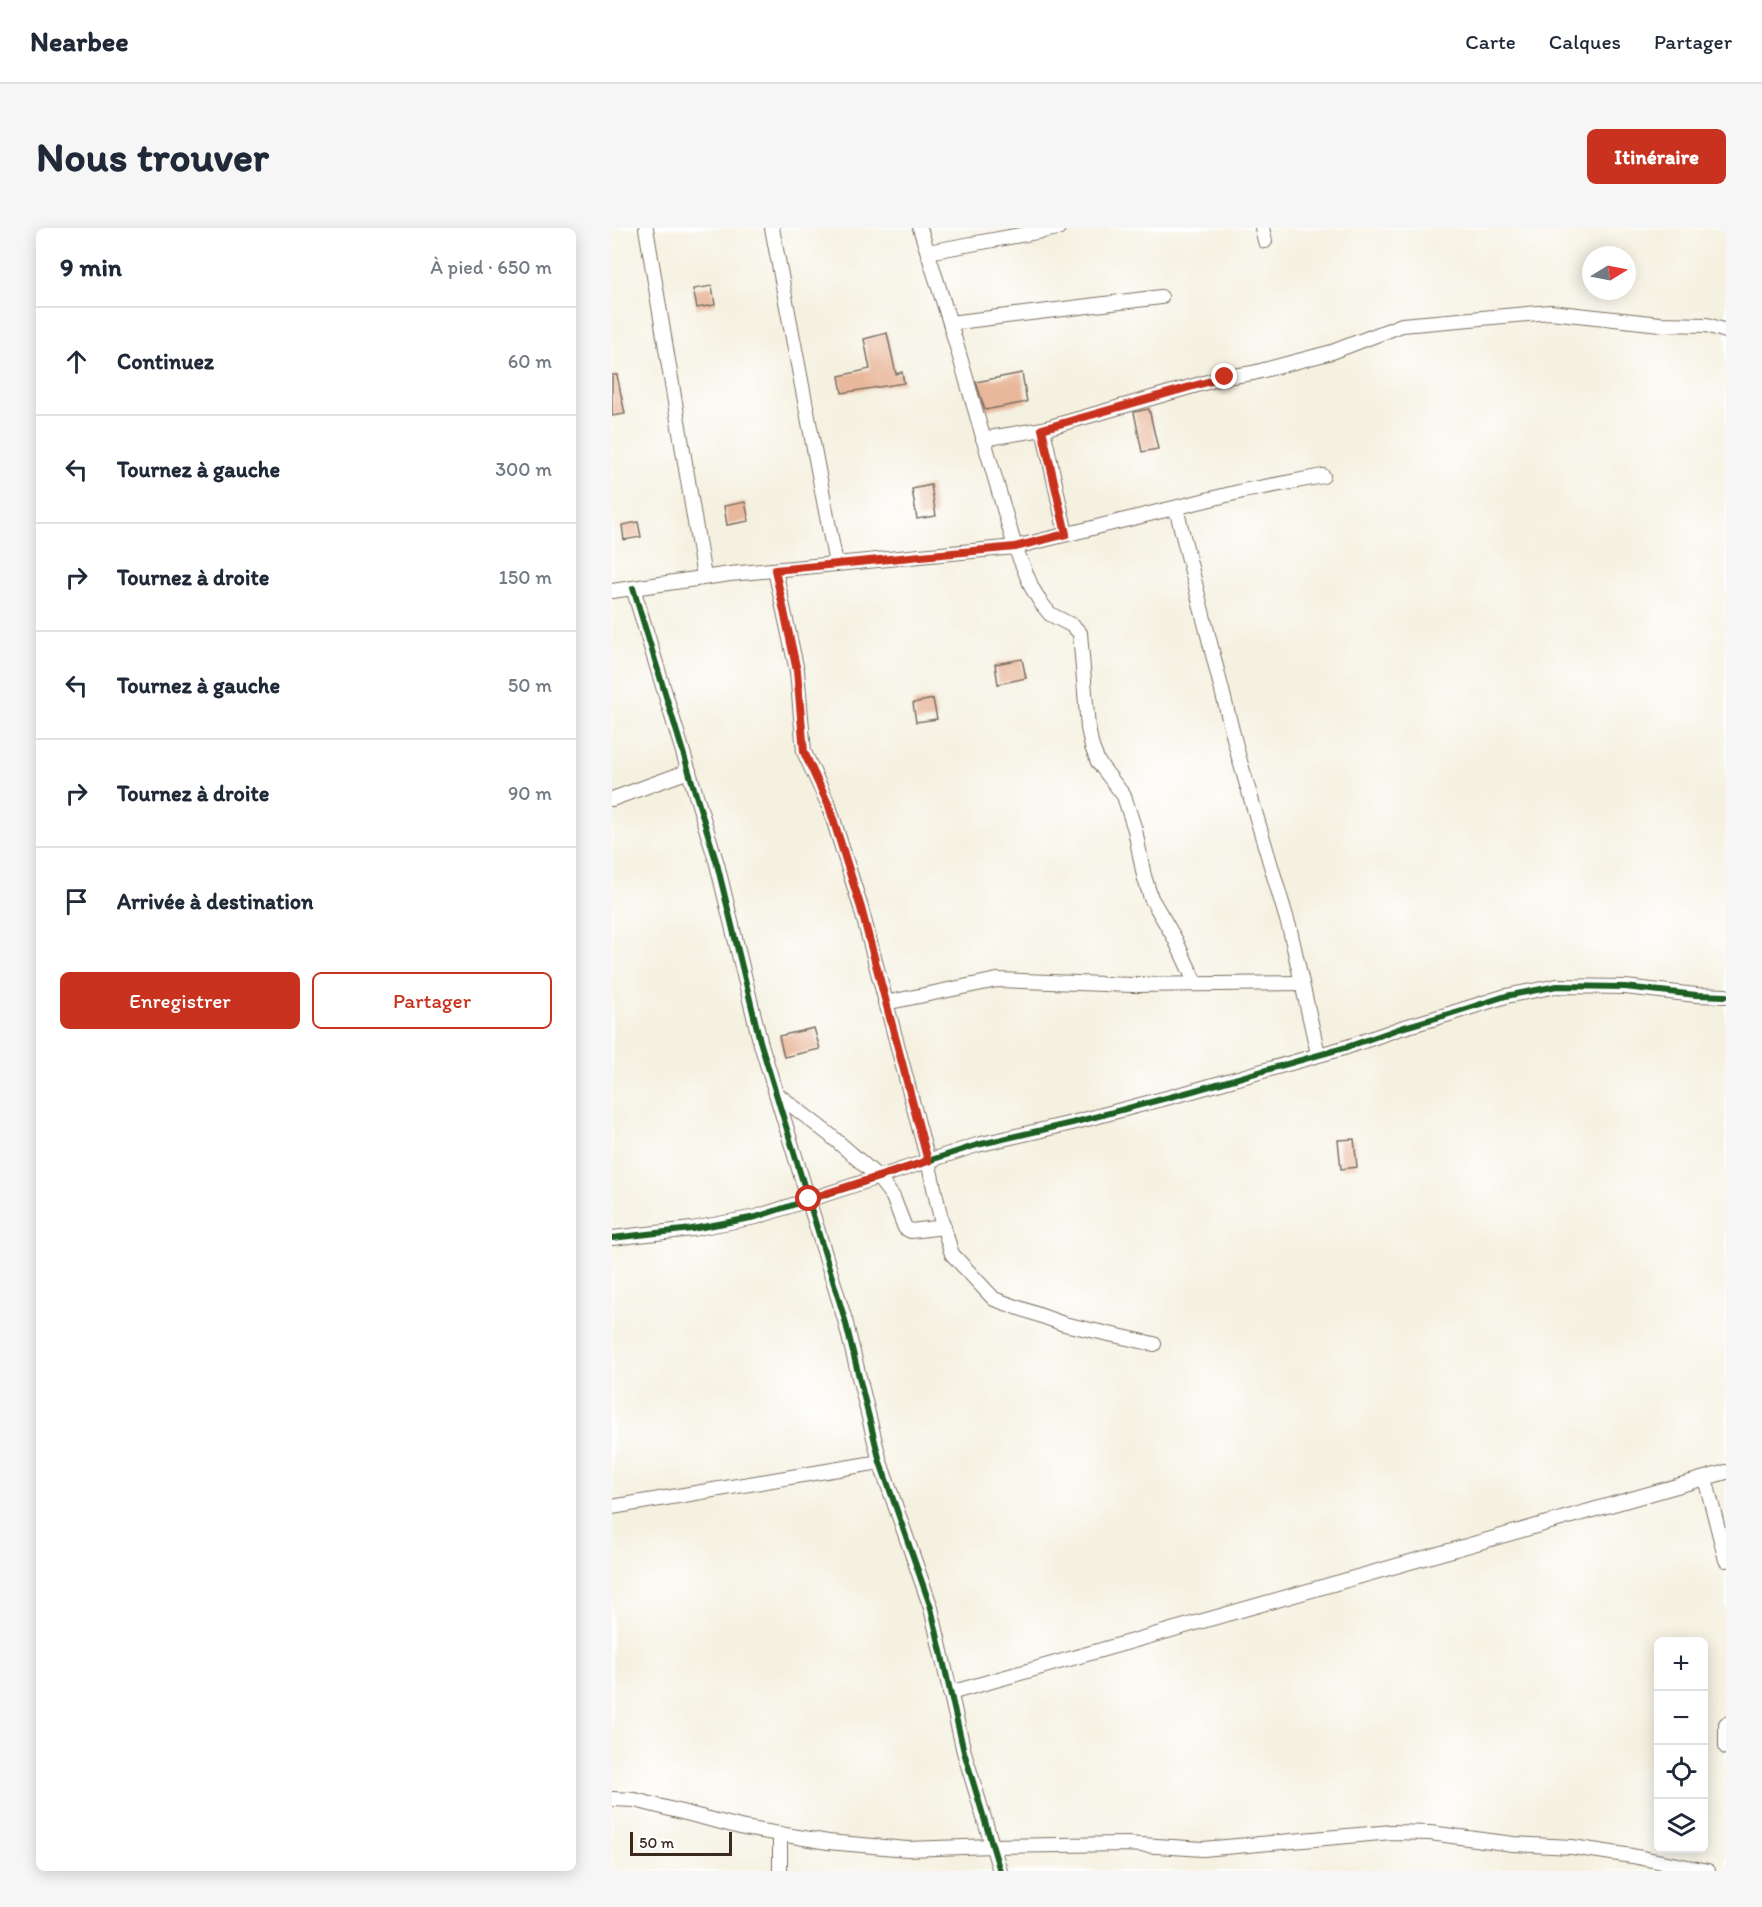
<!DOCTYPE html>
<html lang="fr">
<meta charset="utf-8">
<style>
:root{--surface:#fff;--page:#f6f6f7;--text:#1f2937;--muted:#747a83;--line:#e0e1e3;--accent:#c8321e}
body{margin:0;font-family:Itim,sans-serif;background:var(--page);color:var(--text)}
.controls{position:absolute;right:18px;bottom:18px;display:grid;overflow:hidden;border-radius:9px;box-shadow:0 3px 15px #0003}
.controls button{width:54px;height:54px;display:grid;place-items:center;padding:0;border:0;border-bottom:2px solid var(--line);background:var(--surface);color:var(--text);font:30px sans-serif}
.compass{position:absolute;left:970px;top:18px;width:54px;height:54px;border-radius:50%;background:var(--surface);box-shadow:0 3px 15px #0003;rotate:80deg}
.scale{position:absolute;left:18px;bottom:15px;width:102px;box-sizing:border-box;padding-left:6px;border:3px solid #3b2a1e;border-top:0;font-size:16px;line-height:21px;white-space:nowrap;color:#3b2a1e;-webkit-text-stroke:4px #fff;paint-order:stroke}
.stop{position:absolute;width:18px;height:18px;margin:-14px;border:4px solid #c8321e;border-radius:50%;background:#fff}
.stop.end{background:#c8321e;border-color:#fff;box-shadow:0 2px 6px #0008}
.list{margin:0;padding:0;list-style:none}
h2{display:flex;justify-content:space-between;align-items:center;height:78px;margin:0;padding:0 24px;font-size:26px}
h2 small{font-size:20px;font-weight:400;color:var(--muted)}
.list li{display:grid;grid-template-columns:39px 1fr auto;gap:18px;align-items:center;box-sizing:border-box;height:108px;padding:0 24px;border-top:2px solid var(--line)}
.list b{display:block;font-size:22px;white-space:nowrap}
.list em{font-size:20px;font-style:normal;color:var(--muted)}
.actions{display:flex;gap:12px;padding:18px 24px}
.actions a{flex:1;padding:14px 0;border:2px solid var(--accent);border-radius:9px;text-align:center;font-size:21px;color:var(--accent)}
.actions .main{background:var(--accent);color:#fff}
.icon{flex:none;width:33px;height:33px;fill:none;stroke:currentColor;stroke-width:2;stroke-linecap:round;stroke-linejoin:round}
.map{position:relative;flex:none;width:1114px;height:1643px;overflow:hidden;border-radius:9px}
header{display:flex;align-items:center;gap:36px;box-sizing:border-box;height:84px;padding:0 30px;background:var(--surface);border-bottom:2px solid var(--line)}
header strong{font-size:28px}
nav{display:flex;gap:33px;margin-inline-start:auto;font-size:21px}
.intro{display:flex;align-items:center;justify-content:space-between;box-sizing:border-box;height:144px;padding:0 36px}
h1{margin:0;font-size:42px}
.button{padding:15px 27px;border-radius:9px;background:var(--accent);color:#fff;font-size:21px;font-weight:700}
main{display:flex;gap:36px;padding:0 36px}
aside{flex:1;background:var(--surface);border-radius:9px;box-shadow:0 3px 15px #0003}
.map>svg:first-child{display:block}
</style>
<header>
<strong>Nearbee</strong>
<nav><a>Carte</a><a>Calques</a><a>Partager</a></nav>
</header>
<div class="intro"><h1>Nous trouver</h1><a class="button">Itinéraire</a></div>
<main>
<aside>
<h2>9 min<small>À pied · 650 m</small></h2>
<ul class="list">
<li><svg class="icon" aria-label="ahead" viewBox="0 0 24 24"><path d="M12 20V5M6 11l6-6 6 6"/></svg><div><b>Continuez</b></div><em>60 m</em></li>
<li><svg class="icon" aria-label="left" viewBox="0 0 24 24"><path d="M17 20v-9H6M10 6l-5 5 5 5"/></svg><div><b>Tournez à gauche</b></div><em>300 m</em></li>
<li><svg class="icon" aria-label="right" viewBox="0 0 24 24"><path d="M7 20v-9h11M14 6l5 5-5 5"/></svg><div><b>Tournez à droite</b></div><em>150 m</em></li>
<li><svg class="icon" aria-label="left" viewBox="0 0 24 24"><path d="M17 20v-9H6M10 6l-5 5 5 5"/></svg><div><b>Tournez à gauche</b></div><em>50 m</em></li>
<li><svg class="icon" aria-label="right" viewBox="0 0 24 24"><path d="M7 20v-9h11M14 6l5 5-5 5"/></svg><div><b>Tournez à droite</b></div><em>90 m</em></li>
<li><svg class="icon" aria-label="arrive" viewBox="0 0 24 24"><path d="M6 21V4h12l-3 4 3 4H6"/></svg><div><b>Arrivée à destination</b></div></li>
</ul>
<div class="actions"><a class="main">Enregistrer</a><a>Partager</a></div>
</aside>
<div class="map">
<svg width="1114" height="1643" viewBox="0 0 1114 1643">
<rect width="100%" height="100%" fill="#fff"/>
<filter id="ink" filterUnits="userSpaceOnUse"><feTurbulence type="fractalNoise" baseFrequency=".0167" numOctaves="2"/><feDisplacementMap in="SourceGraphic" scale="12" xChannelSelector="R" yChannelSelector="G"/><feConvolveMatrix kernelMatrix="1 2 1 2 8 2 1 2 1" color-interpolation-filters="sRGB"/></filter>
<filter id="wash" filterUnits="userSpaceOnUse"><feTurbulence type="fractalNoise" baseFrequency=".008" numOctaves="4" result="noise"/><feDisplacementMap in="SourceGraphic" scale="24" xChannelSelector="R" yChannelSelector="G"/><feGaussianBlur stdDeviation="1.35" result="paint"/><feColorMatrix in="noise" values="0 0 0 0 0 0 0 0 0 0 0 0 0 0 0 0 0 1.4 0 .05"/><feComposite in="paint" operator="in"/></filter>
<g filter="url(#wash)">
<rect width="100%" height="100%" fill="#f5f1e1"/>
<g id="blocks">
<!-- building -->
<g fill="#e9b79b">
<polygon points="100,58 103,77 85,80 81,61"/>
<polygon points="275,105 284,146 290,144 292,155 230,165 227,148 258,141 252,111"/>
<polygon points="410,145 415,174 373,182 364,154"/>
<polygon points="0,147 5,147 13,186 0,188"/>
<polygon points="537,181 546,221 530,224 522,184"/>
<polygon points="319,257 324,288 305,291 300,261"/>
<polygon points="133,274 137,293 115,297 112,278"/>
<polygon points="26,294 29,309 12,312 10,297"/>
<polygon points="410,431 414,450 386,456 383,436"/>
<polygon points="321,471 325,491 304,494 301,475"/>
<polygon points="202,800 208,821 172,829 167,808"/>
<polygon points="742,911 745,939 729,941 726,912"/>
</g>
</g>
</g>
<g filter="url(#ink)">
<use href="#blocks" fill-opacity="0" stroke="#7c7062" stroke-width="1.5"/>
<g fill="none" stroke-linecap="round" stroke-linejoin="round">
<defs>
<g id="minor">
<polyline points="34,0 92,349"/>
<polyline points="160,0 224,336"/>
<polyline points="308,0 338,95 403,319 420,360 429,375 438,386 461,398 468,405 476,500 480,519 486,534 512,568 523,602 532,648 539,670 563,711 584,756"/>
<polyline points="650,0 653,13"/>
<polyline points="316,24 446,0"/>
<polyline points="338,95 549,69"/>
<polyline points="431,201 454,306"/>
<polyline points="371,211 431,201 613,149 641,145 720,124 790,97 938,84 1048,96 1095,97 1114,103"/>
<polyline points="564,280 627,530 678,702 706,826"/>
<polyline points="163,342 185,443 192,524 217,578 249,680 316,933 329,991 340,1026 382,1071 452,1096 542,1116"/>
<polyline points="21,360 105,636 148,813 233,1092 268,1234 319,1380 352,1524 388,1643"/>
<polyline points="0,363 118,346 403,319 631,263 711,248"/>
<polyline points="0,571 77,543"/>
<polyline points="273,775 385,752 520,757 690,755"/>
<polyline points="165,866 218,907 265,948 281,969 293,1000 299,1003 332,999"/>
<polyline points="0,1010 80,1001 144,989 365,917 460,895 577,864 735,819 789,800 834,787 894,768 945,758 1013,759 1084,767 1114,768"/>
<polyline points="1093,1250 1114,1332"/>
<polyline points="0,1279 268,1234"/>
<polyline points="338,1465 1114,1244"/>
<polyline points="1114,1496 1114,1519"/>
<polyline points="0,1571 23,1572 132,1600 216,1614 295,1621 381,1618 514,1616 591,1621 780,1604 818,1605 901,1616 960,1619 1020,1628 1096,1643"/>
<polyline points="168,1606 168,1643"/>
</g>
</defs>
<!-- minor casing -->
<use href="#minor" stroke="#7c7062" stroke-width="16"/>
<!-- minor -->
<use href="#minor" stroke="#fff" stroke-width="14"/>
<defs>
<g id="cycleway">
<polyline points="21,360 105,636 148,813 233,1092 268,1234 319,1380 352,1524 388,1643"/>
<polyline points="0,1010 80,1001 144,989 365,917 460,895 577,864 735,819 789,800 834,787 894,768 945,758 1013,759 1084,767 1114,768"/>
</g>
</defs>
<!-- cycleway casing -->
<use href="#cycleway" stroke="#fff" stroke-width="10"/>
<!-- cycleway -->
<use href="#cycleway" stroke="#1b5e20" stroke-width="6"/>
</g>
</g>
<g fill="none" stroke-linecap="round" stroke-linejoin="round" filter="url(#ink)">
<!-- route -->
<polyline stroke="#c8321e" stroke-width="8" points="197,971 316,933 249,680 217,578 192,524 185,443 163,342 403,319 454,306 430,201 613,149"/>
</g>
</svg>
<div class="controls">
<button>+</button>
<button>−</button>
<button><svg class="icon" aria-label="locate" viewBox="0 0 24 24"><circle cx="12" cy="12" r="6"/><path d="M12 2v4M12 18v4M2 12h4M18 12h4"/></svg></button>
<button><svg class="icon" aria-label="layers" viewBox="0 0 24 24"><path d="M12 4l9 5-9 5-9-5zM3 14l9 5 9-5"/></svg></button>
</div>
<svg class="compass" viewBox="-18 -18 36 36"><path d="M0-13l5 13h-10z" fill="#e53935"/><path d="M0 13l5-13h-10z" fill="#747a83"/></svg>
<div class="scale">50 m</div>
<div class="stop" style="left:197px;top:971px"></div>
<div class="stop end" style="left:613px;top:149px"></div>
</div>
</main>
